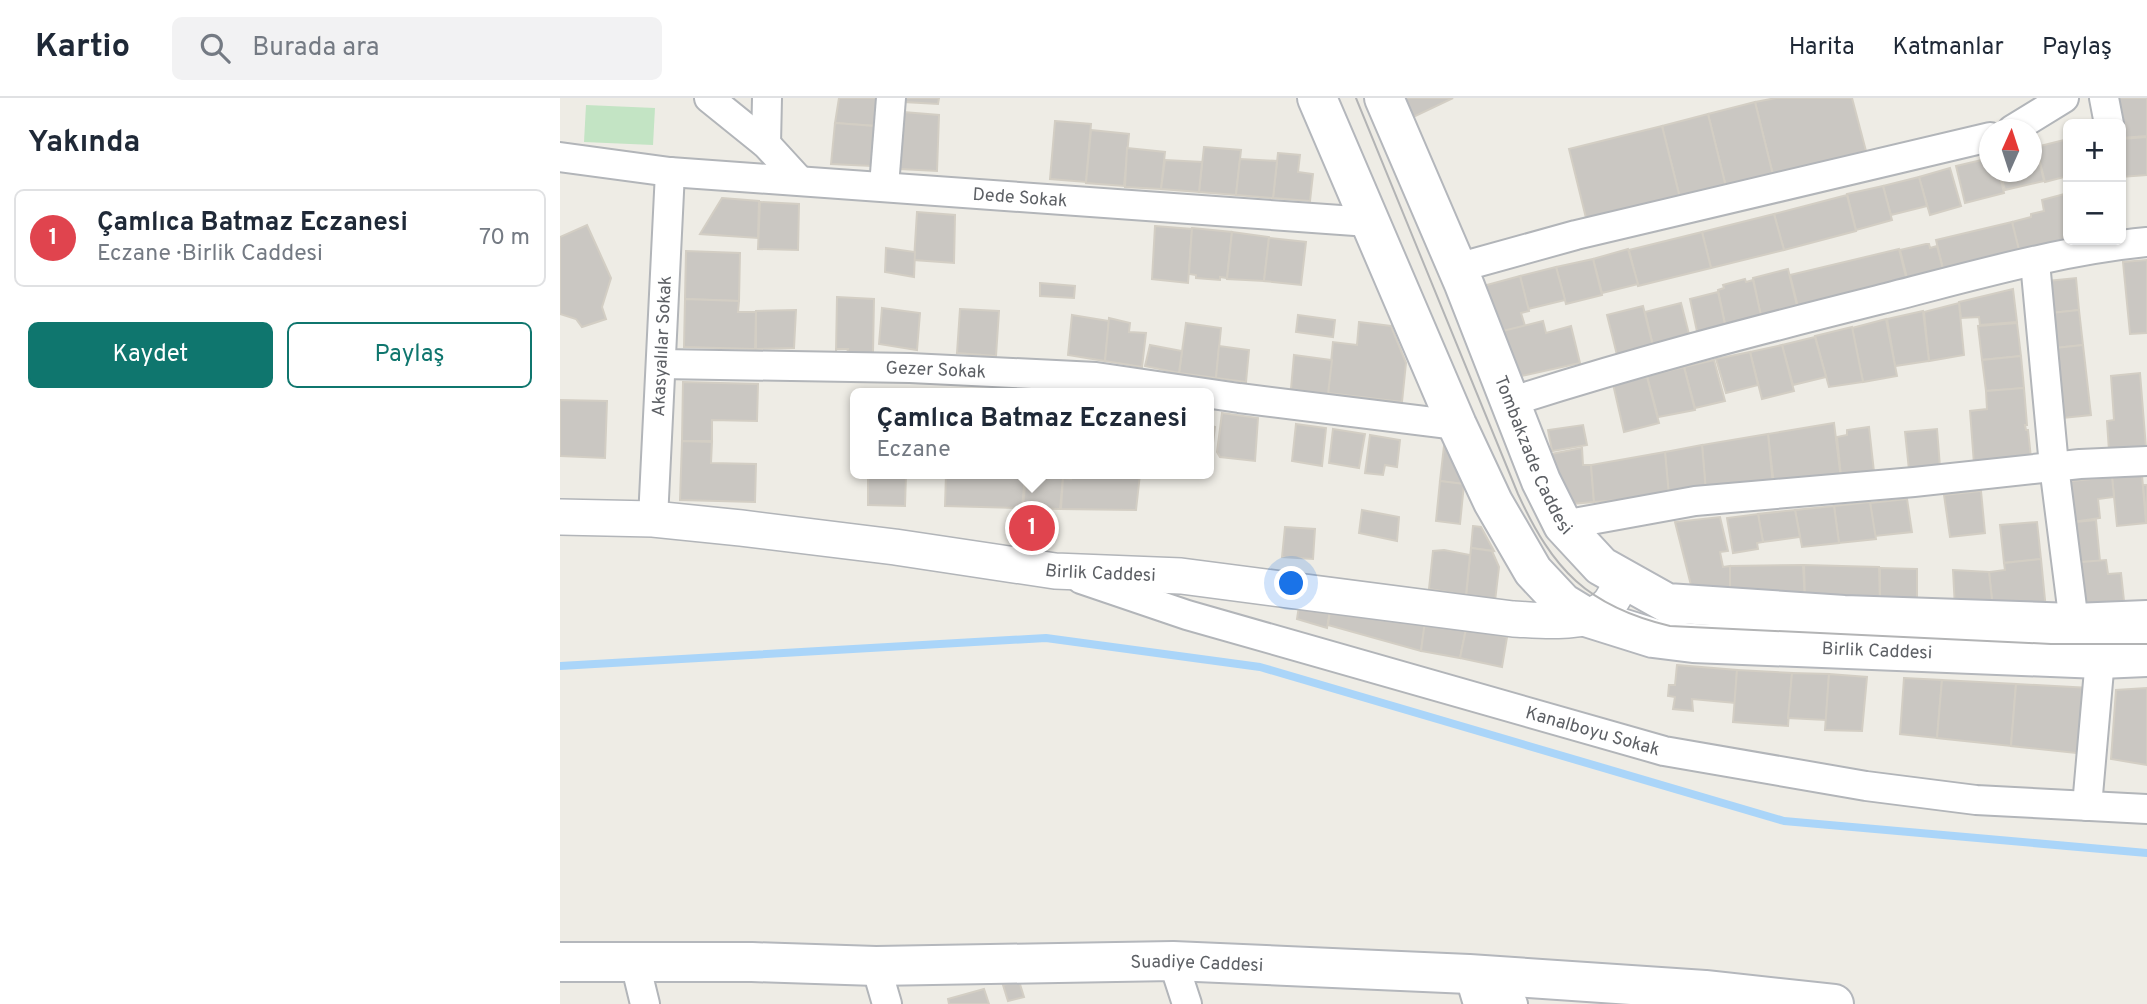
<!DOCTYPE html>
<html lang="tr">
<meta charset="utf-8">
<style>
:root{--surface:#fff;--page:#f2f2f3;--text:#1f2937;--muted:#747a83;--line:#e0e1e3;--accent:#0f766e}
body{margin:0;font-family:Overpass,sans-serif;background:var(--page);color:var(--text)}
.controls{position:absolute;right:21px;top:21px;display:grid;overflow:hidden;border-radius:10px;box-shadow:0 2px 5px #0004}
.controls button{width:63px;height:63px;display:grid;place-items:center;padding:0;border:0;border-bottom:2px solid var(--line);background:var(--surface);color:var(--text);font:35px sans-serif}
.compass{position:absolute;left:1419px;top:21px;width:63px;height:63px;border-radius:50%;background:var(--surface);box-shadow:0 2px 5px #0004;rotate:3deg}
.you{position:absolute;left:732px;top:486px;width:24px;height:24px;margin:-18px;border:5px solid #fff;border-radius:50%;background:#1a73e8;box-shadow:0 0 0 10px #1a73e833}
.badge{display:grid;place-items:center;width:46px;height:46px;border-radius:50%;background:var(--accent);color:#fff;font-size:23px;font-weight:700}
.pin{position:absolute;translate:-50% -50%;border:4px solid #fff;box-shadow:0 2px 7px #0006}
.popup{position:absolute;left:290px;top:290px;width:364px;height:91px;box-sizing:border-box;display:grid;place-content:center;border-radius:10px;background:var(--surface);filter:drop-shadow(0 2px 5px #0005);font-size:23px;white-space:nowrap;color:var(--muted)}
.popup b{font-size:26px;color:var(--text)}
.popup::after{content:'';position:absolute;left:50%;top:100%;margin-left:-14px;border:14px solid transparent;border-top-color:var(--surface)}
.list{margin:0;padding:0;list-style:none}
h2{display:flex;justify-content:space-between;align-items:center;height:91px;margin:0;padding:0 28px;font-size:30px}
h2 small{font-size:23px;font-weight:400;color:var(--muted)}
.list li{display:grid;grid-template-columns:46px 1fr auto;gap:21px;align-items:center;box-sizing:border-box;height:98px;margin:0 14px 14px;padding:0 14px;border:2px solid var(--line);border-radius:10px}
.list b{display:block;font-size:26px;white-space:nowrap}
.list p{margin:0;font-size:23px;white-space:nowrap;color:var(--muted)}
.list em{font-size:23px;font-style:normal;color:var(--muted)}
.actions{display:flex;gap:14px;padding:21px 28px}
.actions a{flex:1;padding:16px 0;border:2px solid var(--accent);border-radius:10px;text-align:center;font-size:24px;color:var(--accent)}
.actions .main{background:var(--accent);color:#fff}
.icon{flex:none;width:38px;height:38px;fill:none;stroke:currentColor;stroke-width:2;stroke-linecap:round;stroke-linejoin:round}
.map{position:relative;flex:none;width:1587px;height:906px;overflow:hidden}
header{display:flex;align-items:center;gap:42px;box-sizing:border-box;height:98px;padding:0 35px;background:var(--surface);border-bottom:2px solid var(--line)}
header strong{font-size:33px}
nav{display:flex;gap:38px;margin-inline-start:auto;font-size:24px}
.search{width:490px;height:63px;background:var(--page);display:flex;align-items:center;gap:18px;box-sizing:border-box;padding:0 24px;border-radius:10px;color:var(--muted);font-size:26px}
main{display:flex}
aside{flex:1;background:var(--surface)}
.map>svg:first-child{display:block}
</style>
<header>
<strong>Kartio</strong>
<div class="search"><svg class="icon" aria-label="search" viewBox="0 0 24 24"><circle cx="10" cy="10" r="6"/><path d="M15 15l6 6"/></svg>Burada ara</div>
<nav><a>Harita</a><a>Katmanlar</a><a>Paylaş</a></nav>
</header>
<main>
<aside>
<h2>Yakında<small></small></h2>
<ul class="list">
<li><span class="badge" style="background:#e0444e">1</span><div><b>Çamlıca Batmaz Eczanesi</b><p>Eczane · Birlik Caddesi</p></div><em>70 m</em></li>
</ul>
<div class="actions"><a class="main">Kaydet</a><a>Paylaş</a></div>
</aside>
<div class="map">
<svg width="1587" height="906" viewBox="0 0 1587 906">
<rect width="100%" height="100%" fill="#eeece5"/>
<!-- green -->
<polygon fill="#c3e4c4" points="26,7 95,10 93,47 24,44"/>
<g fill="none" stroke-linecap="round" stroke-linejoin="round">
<!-- stream -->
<polyline stroke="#aad5f9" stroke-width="8" points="0,568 486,540 700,569 1224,723 1587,755"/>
</g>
<!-- building -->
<g fill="#cac7c2" stroke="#d3cec4" stroke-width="2">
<polygon points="279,0 318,0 315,28 275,25"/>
<polygon points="344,0 379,0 378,6 344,4"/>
<polygon points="835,0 893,0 845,23"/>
<polygon points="1216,0 1292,0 1306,53 1213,77 1195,4"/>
<polygon points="1550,0 1587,0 1587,38 1561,40 1561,26"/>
<polygon points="1195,4 1213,77 1166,89 1148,16"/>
<polygon points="343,14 379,17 377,73 340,71"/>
<polygon points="1148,16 1166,89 1120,100 1102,28"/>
<polygon points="495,23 531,26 526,84 490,81"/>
<polygon points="275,25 315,28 312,68 271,66"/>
<polygon points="1102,28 1120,100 1027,124 1009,51"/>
<polygon points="531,32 569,36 564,88 526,85"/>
<polygon points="1587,39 1587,77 1561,79 1561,41"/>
<polygon points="1508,41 1508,78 1485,84 1476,49"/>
<polygon points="644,49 681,52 676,97 639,94"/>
<polygon points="1476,49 1484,83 1445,92 1440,74 1472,74 1472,50"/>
<polygon points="567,50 605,54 601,91 565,89"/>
<polygon points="718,55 740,57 738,74 753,76 750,103 713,100"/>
<polygon points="1430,60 1430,74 1439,74 1444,95 1405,105 1396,68"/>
<polygon points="680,61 717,63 713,100 676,97"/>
<polygon points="605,62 642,64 639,94 601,91"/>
<polygon points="1390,70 1401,108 1370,117 1359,79"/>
<polygon points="1359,79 1367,108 1331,117 1323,88"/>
<polygon points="1323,88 1332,122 1296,132 1287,96"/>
<polygon points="1508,95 1508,142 1461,161 1452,124 1471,119 1471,116 1484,113 1482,102"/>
<polygon points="1287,97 1296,133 1224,152 1214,116"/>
<polygon points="162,100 199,103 198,140 140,136"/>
<polygon points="200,104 239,106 238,152 198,151"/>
<polygon points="357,114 395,117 394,165 354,162"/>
<polygon points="1214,116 1224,152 1151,170 1142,134"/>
<polygon points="1452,124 1461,160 1385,179 1376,142"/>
<polygon points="27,127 51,180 42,209 46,221 22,229 16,221 0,216 0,139"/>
<polygon points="595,128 632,131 628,185 592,181"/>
<polygon points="632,130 672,134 667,180 660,179 660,182 636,180 636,177 629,176"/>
<polygon points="672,134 709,139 704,183 667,181"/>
<polygon points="1142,134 1151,170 1078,188 1069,152"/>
<polygon points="709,140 746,144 741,187 704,183"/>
<polygon points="1366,146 1369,146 1370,150 1377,148 1385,179 1349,188 1340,152"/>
<polygon points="326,150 355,154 354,179 325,174"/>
<polygon points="1068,151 1078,186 1042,195 1033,161"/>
<polygon points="1339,151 1348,187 1239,213 1230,177"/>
<polygon points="126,153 180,155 179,203 125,201"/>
<polygon points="1033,161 1042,197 1006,206 996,169"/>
<polygon points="1587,162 1587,235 1570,236 1563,164"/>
<polygon points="996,169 1005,202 968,211 960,178"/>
<polygon points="1228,171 1239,216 1202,224 1193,180"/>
<polygon points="960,178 969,213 961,215 965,228 935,235 916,190"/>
<polygon points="1516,180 1519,212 1482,216 1478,184"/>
<polygon points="1185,181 1186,184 1193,182 1202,222 1166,231 1158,192 1164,190 1163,187"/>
<polygon points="480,185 515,188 514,200 480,198"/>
<polygon points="1453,191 1457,224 1420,227 1419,219 1401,220 1399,204"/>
<polygon points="1158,194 1166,231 1138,238 1130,201"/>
<polygon points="277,199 314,201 313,255 287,255 288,251 276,251 276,254"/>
<polygon points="125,201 179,203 178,214 196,214 195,251 124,249"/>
<polygon points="1121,205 1130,240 1093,248 1085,214"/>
<polygon points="1399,205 1404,257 1369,263 1364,214"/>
<polygon points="1083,208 1093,248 1057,257 1047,217"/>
<polygon points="322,210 360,215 357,252 319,246"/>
<polygon points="400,211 439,213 436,258 397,255"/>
<polygon points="236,212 234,250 196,251 196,213"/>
<polygon points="1519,212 1523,247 1486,251 1482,216"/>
<polygon points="1363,213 1369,263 1335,268 1327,221"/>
<polygon points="512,217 549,223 545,263 508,257"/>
<polygon points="738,217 775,222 773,239 736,234"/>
<polygon points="549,220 570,225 569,234 586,235 582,269 545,263"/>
<polygon points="1326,221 1337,278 1303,284 1292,230"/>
<polygon points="983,223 986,235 1011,228 1020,265 957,279 935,235"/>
<polygon points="799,224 831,228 846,265 842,304 768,295 773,244 797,247"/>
<polygon points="626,225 661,230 656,280 619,275"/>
<polygon points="1457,225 1461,258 1422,262 1418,228"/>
<polygon points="1292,229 1303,284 1269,289 1255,238"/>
<polygon points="1255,239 1266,279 1233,287 1222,247"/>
<polygon points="590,247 622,253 619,275 585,268"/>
<polygon points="1222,247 1234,293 1202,301 1190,254"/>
<polygon points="1523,247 1531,317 1493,321 1486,251"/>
<polygon points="659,248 689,252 686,284 656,280"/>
<polygon points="1190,254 1198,287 1166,295 1156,261"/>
<polygon points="734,257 772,262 768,296 731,291"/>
<polygon points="1461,258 1464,290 1426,293 1422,262"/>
<polygon points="1154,262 1165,303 1135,310 1124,269"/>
<polygon points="1124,269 1135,312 1098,319 1087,278"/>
<polygon points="1580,275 1586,350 1549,353 1547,323 1554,322 1551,278"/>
<polygon points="1087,279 1099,325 1064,334 1053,286"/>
<polygon points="123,284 198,286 197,323 152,322 152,343 122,343"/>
<polygon points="1464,290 1467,327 1465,327 1466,332 1468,332 1471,360 1414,366 1410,313 1427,311 1426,293"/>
<polygon points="389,291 476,294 388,295"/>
<polygon points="0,302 47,303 45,360 0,358"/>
<polygon points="662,315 698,320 695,363 660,359 657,354"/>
<polygon points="649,322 649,327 655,329 653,345 649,344"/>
<polygon points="1274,325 1281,381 1214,387 1208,336"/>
<polygon points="736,326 766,330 762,368 732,363"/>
<polygon points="1023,327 1027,347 992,353 988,332"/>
<polygon points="1309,329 1314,374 1281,378 1277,339 1287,337 1287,332"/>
<polygon points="773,331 805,336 799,370 769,365"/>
<polygon points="1377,331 1380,369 1349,372 1345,334"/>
<polygon points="1208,336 1213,387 1146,394 1142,347"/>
<polygon points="810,337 840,342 837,369 825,367 823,377 805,375"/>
<polygon points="122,343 152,344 151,365 196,366 195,404 120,402"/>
<polygon points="1142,347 1146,394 1109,398 1105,354"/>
<polygon points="884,348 891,348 904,386 880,383"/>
<polygon points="1022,350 1023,367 1031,367 1034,404 1011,406 991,356"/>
<polygon points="1105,354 1109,398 1034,404 1031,367"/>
<polygon points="308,376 346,376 345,408 308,407"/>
<polygon points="386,376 465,376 462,410 385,408"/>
<polygon points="466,376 503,380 500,411 463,410"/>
<polygon points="511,376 580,376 576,412 501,411 503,380 511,381"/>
<polygon points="1582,377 1586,425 1557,428 1552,379"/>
<polygon points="1552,379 1554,399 1538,401 1540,420 1506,425 1502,384"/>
<polygon points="880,383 904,386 900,426 876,423"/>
<polygon points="1583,387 1587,387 1587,424"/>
<polygon points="1421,393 1425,435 1390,439 1384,397"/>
<polygon points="1347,401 1352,434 1315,438 1310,405"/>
<polygon points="1310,404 1316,441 1279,445 1274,408"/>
<polygon points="1274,408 1279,445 1242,449 1235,412"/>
<polygon points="802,412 839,419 837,443 799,435"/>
<polygon points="1235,412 1240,439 1203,444 1198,416"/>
<polygon points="1198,416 1203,444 1197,445 1198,451 1173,455 1167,420"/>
<polygon points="1160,419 1168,453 1160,454 1163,469 1170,468 1170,498 1133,495 1115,424"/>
<polygon points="1536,422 1540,463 1508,465 1506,425"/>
<polygon points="1477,424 1481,461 1444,465 1440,427"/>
<polygon points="913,428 921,429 934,453 911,450"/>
<polygon points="725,429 755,431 753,461 722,459"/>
<polygon points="911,450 932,453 939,469 935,503 906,499"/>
<polygon points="884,452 910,457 906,497 869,491 873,453"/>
<polygon points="1481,461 1486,512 1433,512 1429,474 1445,472 1444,465"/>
<polygon points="1546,462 1548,476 1561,475 1565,512 1513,512 1509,465"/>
<polygon points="1243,467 1245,502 1170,498 1170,468"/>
<polygon points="1244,467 1319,469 1320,506 1245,502"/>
<polygon points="1320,470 1357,471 1357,508 1320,506"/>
<polygon points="1393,472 1429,474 1433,511 1395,510"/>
<polygon points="739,508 770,513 767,530 737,521"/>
<polygon points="770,513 865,526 861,553 768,527"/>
<polygon points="865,523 906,531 900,560 861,553"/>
<polygon points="906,531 947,539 942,569 900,560"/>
<polygon points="1117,567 1177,572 1175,605 1132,601 1133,613 1113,611 1115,599 1108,598 1109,587 1115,587"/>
<polygon points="1177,572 1232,575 1228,628 1173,624"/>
<polygon points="1232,575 1269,576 1266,622 1228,620"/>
<polygon points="1269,576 1307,579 1302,633 1265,632"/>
<polygon points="1344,580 1382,582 1377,640 1340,636"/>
<polygon points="1382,582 1456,586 1451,648 1377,640"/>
<polygon points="1456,586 1530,590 1525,656 1451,648"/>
<polygon points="1587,590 1587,667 1551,661 1556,592"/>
<polygon points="459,883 464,899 448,903 443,887"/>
<polygon points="424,891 429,906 389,906 388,901"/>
</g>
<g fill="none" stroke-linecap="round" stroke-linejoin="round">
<defs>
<g id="minor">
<polyline points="149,0 206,46 239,82"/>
<polyline points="1544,0 1549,26"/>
<polyline points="1452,32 1504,0"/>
<polyline points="206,46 207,0"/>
<path id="s1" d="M0,59L110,74L809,124"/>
<polyline points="324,88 331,0"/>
<polyline points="1475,164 1494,368 1514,525"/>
<polyline points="897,170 1016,137 1430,39"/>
<path id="s2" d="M101,266L350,270L536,279L679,300L897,327"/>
<path d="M950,304C1071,265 1194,233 1318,202C1406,180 1496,153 1587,144"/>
<path id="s3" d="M93,421L110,74"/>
<polyline points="1003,427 1135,403 1354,384 1520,366 1587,363"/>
<path id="s4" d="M521,481L627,517L1104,653L1306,688L1416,702L1587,711"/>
<polyline points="1527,708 1540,561"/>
<polyline points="613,863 627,906"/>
<polyline points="75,865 85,906"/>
<polyline points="316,868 327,906"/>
<polyline points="918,906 909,876 953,906"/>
</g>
<g id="tertiary">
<path id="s5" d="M0,419L93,421L181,430L335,449L495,473L621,478L953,521C980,522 1030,529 1050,505C1055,498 1059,489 1064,481"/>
</g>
<g id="secondary">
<path id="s6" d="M757,0L897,327L933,404L973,473L1003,505L1026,519L1093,540L1133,545L1540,561L1587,559"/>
<path id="s7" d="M824,0L904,186L981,383L1003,427L1041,468L1107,505L1284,517L1514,525L1587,522"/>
<path id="s8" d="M0,864H192L316,868L613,863L909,876L1145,892L1274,906"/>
</g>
</defs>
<!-- minor casing -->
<use href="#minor" stroke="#b2b5b9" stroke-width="32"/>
<!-- tertiary casing -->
<use href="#tertiary" stroke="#b2b5b9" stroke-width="38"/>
<!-- secondary casing -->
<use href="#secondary" stroke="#b4b7bc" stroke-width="42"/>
<!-- minor -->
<use href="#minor" stroke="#fff" stroke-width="28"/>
<!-- tertiary -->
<use href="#tertiary" stroke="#fff" stroke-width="35"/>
<!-- secondary -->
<use href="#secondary" stroke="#fff" stroke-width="38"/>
<!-- tram -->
<path stroke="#b3b4b5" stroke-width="2" d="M796,0L958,396C993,472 1027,508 1110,528L1491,546H1587"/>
</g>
<g text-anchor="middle" stroke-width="5" stroke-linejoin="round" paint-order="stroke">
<!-- street labels -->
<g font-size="18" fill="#5d6065" stroke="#fff">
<text dy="6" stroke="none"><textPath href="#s1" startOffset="462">Dede Sokak</textPath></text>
<text dy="6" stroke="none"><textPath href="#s3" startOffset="173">Akasyalılar Sokak</textPath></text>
<text dy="6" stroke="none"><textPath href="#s2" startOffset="275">Gezer Sokak</textPath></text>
<text dy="6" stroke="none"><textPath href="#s7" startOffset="387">Tombakzade Caddesi</textPath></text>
<text dy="6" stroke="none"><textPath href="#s5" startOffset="544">Birlik Caddesi</textPath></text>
<text dy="6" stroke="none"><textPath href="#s6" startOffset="886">Birlik Caddesi</textPath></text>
<text dy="6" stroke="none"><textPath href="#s4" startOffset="534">Kanalboyu Sokak</textPath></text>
<text dy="6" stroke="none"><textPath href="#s8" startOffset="637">Suadiye Caddesi</textPath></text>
</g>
</g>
</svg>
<div class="controls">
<button>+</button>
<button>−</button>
</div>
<svg class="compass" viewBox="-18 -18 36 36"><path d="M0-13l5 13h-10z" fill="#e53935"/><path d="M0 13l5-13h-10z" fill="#747a83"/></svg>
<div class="you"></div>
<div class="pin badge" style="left:472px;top:430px;background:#e0444e">1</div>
<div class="popup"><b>Çamlıca Batmaz Eczanesi</b>Eczane</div>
</div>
</main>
